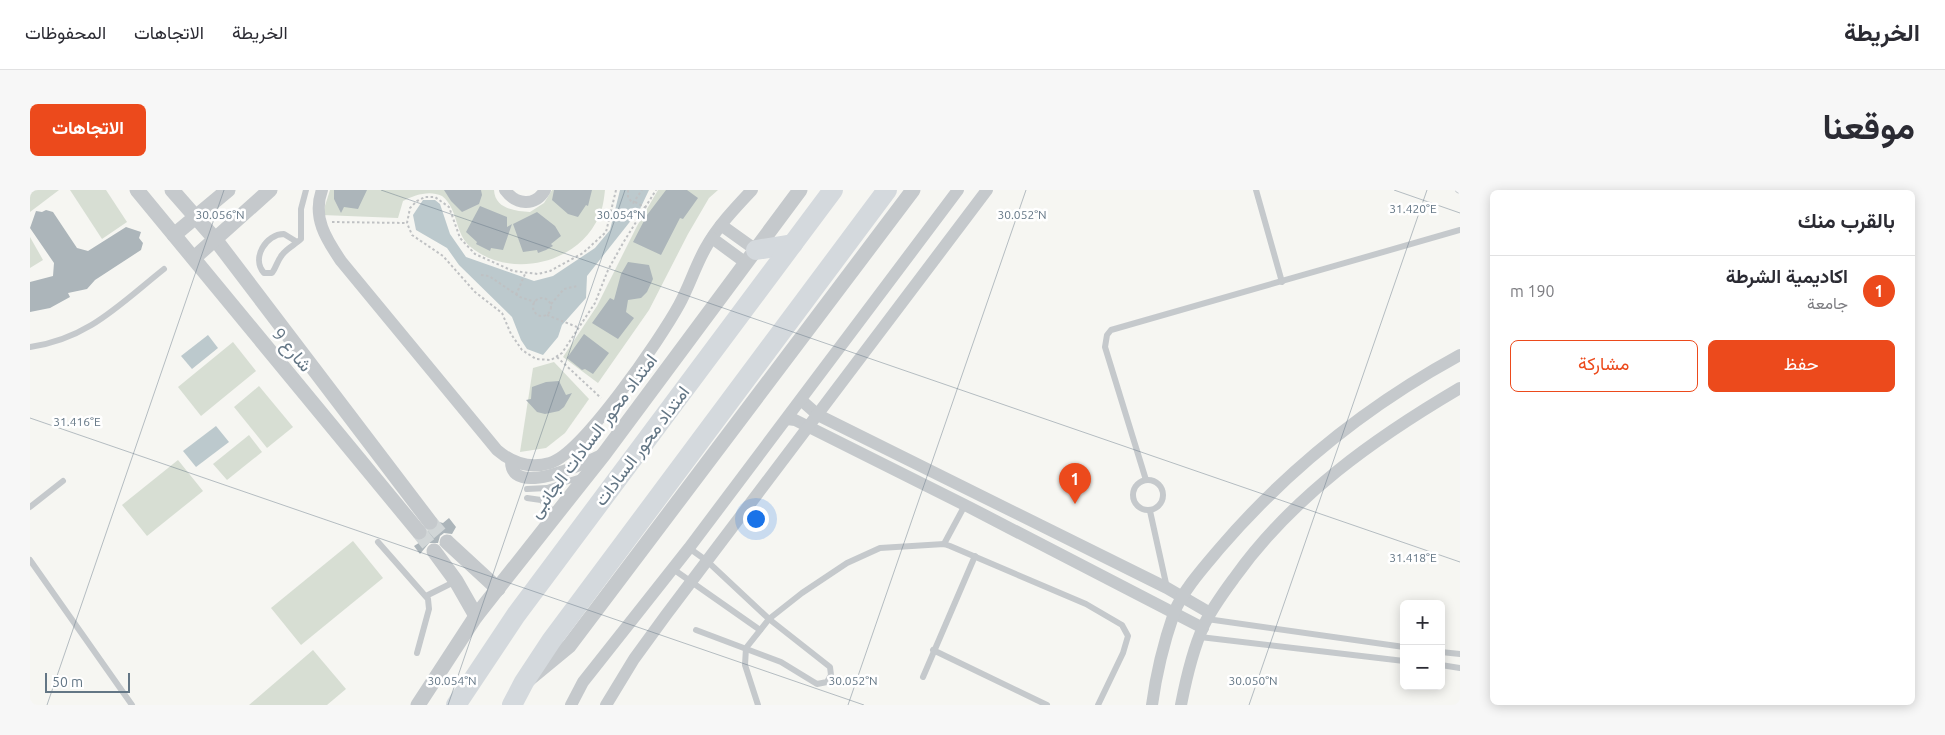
<!DOCTYPE html>
<html lang="ar">
<meta charset="utf-8">
<style>
:root{--surface:#fff;--page:#f7f7f7;--text:#2b2b33;--muted:#7c7c81;--line:#e1e1e2;--accent:#ec4a1c}
body{margin:0;font-family:Ubuntu,Vazirmatn,sans-serif;background:var(--page);color:var(--text);direction:rtl}
.controls{position:absolute;right:15px;bottom:15px;display:grid;overflow:hidden;border-radius:8px;box-shadow:0 2px 12px #0003}
.controls button{width:45px;height:45px;display:grid;place-items:center;padding:0;border:0;border-bottom:1px solid var(--line);background:var(--surface);color:var(--text);font:25px sans-serif}
.scale{position:absolute;left:15px;bottom:12px;width:85px;box-sizing:border-box;padding-left:5px;border:2px solid #637685;border-top:0;font-size:14px;line-height:18px;white-space:nowrap;color:#637685;-webkit-text-stroke:4px #fff;paint-order:stroke}
.you{position:absolute;left:725px;top:328px;width:18px;height:18px;margin:-12px;border:4px solid #fff;border-radius:50%;background:#1a73e8;box-shadow:0 0 0 8px #1a73e833}
.badge{display:grid;place-items:center;width:32px;height:32px;border-radius:50%;background:var(--accent);color:#fff;font-size:16px;font-weight:700}
.pin{position:absolute;translate:-50% -41px;filter:drop-shadow(0 1px 2px #0008)}
.pin::after{content:'';position:absolute;top:26px;width:18px;height:15px;background:inherit;clip-path:polygon(0 0,100% 0,50% 100%)}
.list{margin:0;padding:0;list-style:none}
h2{display:flex;justify-content:space-between;align-items:center;height:65px;margin:0;padding:0 20px;font-size:21px}
h2 small{font-size:16px;font-weight:400;color:var(--muted)}
.list li{display:grid;grid-template-columns:32px 1fr auto;gap:15px;align-items:center;box-sizing:border-box;height:70px;padding:0 20px;border-top:1px solid var(--line)}
.list b{display:block;font-size:19px;white-space:nowrap}
.list p{margin:0;font-size:16px;white-space:nowrap;color:var(--muted)}
.list em{font-size:16px;font-style:normal;color:var(--muted)}
.actions{display:flex;gap:10px;padding:15px 20px}
.actions a{flex:1;padding:11px 0;border:1px solid var(--accent);border-radius:8px;text-align:center;font-size:18px;color:var(--accent)}
.actions .main{background:var(--accent);color:#fff}
.map{position:relative;flex:none;width:1430px;height:515px;overflow:hidden;direction:ltr;border-radius:8px}
header{display:flex;align-items:center;gap:30px;box-sizing:border-box;height:70px;padding:0 25px;background:var(--surface);border-bottom:1px solid var(--line)}
header strong{font-size:24px}
nav{display:flex;gap:28px;margin-inline-start:auto;font-size:18px}
.intro{display:flex;align-items:center;justify-content:space-between;box-sizing:border-box;height:120px;padding:0 30px}
h1{margin:0;font-size:35px}
.button{padding:12px 22px;border-radius:8px;background:var(--accent);color:#fff;font-size:18px;font-weight:700}
main{display:flex;gap:30px;padding:0 30px}
aside{flex:1;background:var(--surface);border-radius:8px;box-shadow:0 2px 12px #0003}
.map>svg:first-child{display:block}
</style>
<header>
<strong>الخريطة</strong>
<nav><a>الخريطة</a><a>الاتجاهات</a><a>المحفوظات</a></nav>
</header>
<div class="intro"><h1>موقعنا</h1><a class="button">الاتجاهات</a></div>
<main>
<aside>
<h2>بالقرب منك<small></small></h2>
<ul class="list">
<li><span class="badge">1</span><div><b>اكاديمية الشرطة</b><p>جامعة</p></div><em>190 m</em></li>
</ul>
<div class="actions"><a class="main">حفظ</a><a>مشاركة</a></div>
</aside>
<div class="map">
<svg width="1430" height="515" viewBox="0 0 1430 515">
<rect width="100%" height="100%" fill="#f6f6f2"/>
<!-- green -->
<g fill="#d7ded3">
<polygon points="0,0 29,0 0,22"/>
<polygon points="40,0 76,0 97,32 72,49"/>
<path d="M300,0H464C465,19 485,21 500,22L514,13L522,0H575C574,9 573,18 569,26C549,74 481,89 442,58C424,45 429,19 412,6C399,0 385,5 373,11L368,28L292,25Z"/>
<polygon points="628,0 688,0 679,8 658,44 619,120 568,193 533,167 567,116 607,36"/>
<polygon points="0,47 13,70 0,78"/>
<polygon points="203,152 226,181 171,226 148,197"/>
<polygon points="524,172 559,209 535,243 516,258 490,262 503,178"/>
<polygon points="229,196 263,237 237,258 204,217"/>
<polygon points="219,245 232,262 197,290 183,274"/>
<polygon points="148,270 173,301 117,346 92,315"/>
<polygon points="323,351 353,388 271,455 241,418"/>
<polygon points="283,460 316,499 297,515 219,515"/>
</g>
<!-- water -->
<g fill="#bcc9cd">
<polygon points="590,0 619,0 610,19 557,86 556,108 532,135 528,147 513,165 497,159 491,150 482,127 429,75 417,58 386,40 383,25 393,10 405,10 410,14 420,44 436,67 504,91 523,86 565,58 580,40"/>
<polygon points="178,145 188,158 162,179 151,166"/>
<polygon points="186,236 199,252 166,277 153,261"/>
</g>
<!-- building -->
<g fill="#acb5ba">
<polygon points="304,0 337,0 328,19 314,17 311,23 304,9"/>
<polygon points="414,0 451,0 452,5 449,14 432,22 421,11"/>
<polygon points="524,0 562,0 558,16 556,15 548,27 538,24 522,10"/>
<polygon points="636,0 657,0 668,8 653,29 650,28 631,65 603,52 617,25"/>
<polygon points="450,16 477,27 477,37 482,34 473,60 461,58 460,61 446,54 447,52 436,42"/>
<polygon points="16,20 23,22 47,58 58,61 96,37 111,42 109,48 113,53 111,60 65,90 57,99 38,103 40,107 20,118 0,122 0,92 23,86 24,73 0,38 6,21 12,22"/>
<polygon points="507,22 525,36 531,46 521,54 523,56 516,60 508,63 507,60 493,62 483,34"/>
<polygon points="598,72 619,75 623,89 617,102 611,108 598,110 596,122 604,128 588,149 562,133 580,108 584,110 591,84"/>
<polygon points="554,144 579,163 563,184 555,179 552,180 537,168"/>
<polygon points="529,191 536,205 542,203 534,217 529,221 515,224 507,222 496,210 501,209 502,197 516,192"/>
<polygon points="419,328 426,337 422,344 414,343 410,346 408,353 399,353 390,364 384,356 395,349 398,341 405,340 409,332 413,333"/>
</g>
<g fill="none" stroke-linecap="round" stroke-linejoin="round">
<!-- tertiary-tunnel -->
<g stroke="#d1d6d7" stroke-width="15" stroke-dasharray="15 8" stroke-linecap="butt">
<polyline points="400,332 417,352"/>
<polyline points="389,342 404,361"/>
</g>
<!-- path -->
<g stroke="#bfc1c3" stroke-width="2" stroke-dasharray="2.5 2.5" stroke-linecap="butt">
<polyline points="586,0 576,42 553,63 520,81 508,84 483,81 445,64 430,48 419,17 405,7 395,7 387,11 380,18 377,33 382,45 413,66 445,102 472,123 481,144 492,160 506,169 521,170 532,163 565,113 578,80 593,53 626,0"/>
<polyline points="598,0 598,8 603,13 612,0"/>
<polyline points="605,12 616,18"/>
<polyline points="302,32 377,33"/>
<polyline points="451,85 459,86 490,107 505,112"/>
<polyline points="486,105 495,84"/>
<circle cx="512" cy="117" r="9"/>
<polyline points="521,114 534,99 547,96"/>
<polyline points="517,125 547,137"/>
<polyline points="527,167 571,208"/>
</g>
<!-- service -->
<g stroke="#c5c9cc" stroke-width="6">
<polyline points="1226,0 1252,92"/>
<polyline points="1428,0 1430,1"/>
<path d="M267,52L254,44C236,44 221,68 234,83H242C246,78 247,71 252,65C257,58 265,55 271,49V19L276,0"/>
<path d="M0,157C58,149 90,114 134,79"/>
<circle cx="1118" cy="305" r="15"/>
<polyline points="1116,290 1075,157 1077,145 1081,140 1430,40"/>
<polyline points="497,299 517,298 551,287"/>
<polyline points="497,308 511,310 527,325"/>
<polyline points="0,317 33,291"/>
<polyline points="1120,321 1137,398"/>
<polyline points="348,352 398,409 399,419 387,463"/>
<polyline points="914,354 935,315"/>
<polyline points="659,358 677,371 739,429 800,477 801,485 797,492 787,494 751,472 666,440"/>
<polyline points="0,370 102,515"/>
<polyline points="643,379 730,440"/>
<polyline points="396,406 426,391"/>
<polyline points="1177,429 1374,457"/>
<polyline points="1170,447 1374,471"/>
<polyline points="903,460 1017,515"/>
<polyline points="1411,462 1430,464"/>
<polyline points="1411,475 1430,478"/>
<polyline points="893,487 945,366"/>
<polyline points="728,515 715,475 716,458 739,429 772,403 817,373 850,358 914,354 920,356 1056,414 1092,435 1098,446 1093,463 1068,515"/>
</g>
<!-- minor -->
<g stroke="#c5c9cc" stroke-width="12">
<path d="M292,0C282,27 296,49 311,71L467,260C482,273 500,279 520,273C553,263 631,148 649,115C659,97 665,77 675,59C687,37 705,18 722,0"/>
<path d="M475,0C486,15 505,17 515,0"/>
<polyline points="691,35 726,60"/>
<polyline points="682,48 716,73"/>
<polyline points="771,210 788,225 1137,398 1180,423"/>
<polyline points="757,229 765,230 935,315 1173,438"/>
<path d="M481,271C481,310 559,271 574,264"/>
<polyline points="541,515 553,492 659,358 928,0"/>
<polyline points="576,515 604,469 636,425 957,0"/>
<path d="M1122,515C1126,485 1134,452 1144,423C1153,400 1174,377 1190,358C1258,279 1338,215 1430,165"/>
<path d="M1151,515C1156,489 1163,459 1174,435C1182,418 1194,402 1205,387C1263,306 1345,248 1430,198"/>
</g>
<!-- tertiary -->
<g stroke="#c5c9cc" stroke-width="15">
<polyline points="107,0 389,342"/>
<polyline points="142,0 185,49 400,332"/>
<polyline points="144,45 198,0"/>
<polyline points="164,68 240,0"/>
<polyline points="417,352 468,399"/>
<polyline points="404,361 426,391 446,426"/>
<polyline points="499,489 539,456 883,0"/>
<polyline points="388,515 446,426 574,264 770,0"/>
</g>
<!-- primary -->
<g stroke="#d4d9dd" stroke-width="20">
<polyline points="726,60 763,54"/>
<polyline points="426,515 486,425 803,0"/>
<polyline points="482,515 494,492 521,451 857,0"/>
</g>
</g>
<!-- ticks -->
<path fill="none" stroke="#637685" stroke-width="1" stroke-opacity="0.45" d="M351,0L1430,372M1364,0L1430,23M0,228L834,515M17,515L194,0M418,515L595,0M818,515L996,0M1219,515L1397,0"/>
<g text-anchor="middle" stroke-width="5" stroke-linejoin="round" paint-order="stroke">
<!-- street labels -->
<g font-size="18" fill="#637685" stroke="#fff">
<text transform="translate(262 160) rotate(50)" y="6">شارع 9</text>
<text transform="translate(563 246) rotate(-53)" y="6">امتداد محور السادات الجانبى</text>
<text transform="translate(612 256) rotate(-53)" y="6">امتداد محور السادات</text>
</g>
</g>
<g font-size="12" text-anchor="middle" fill="#637685" stroke="#fff" stroke-width="5" stroke-linejoin="round" paint-order="stroke">
<text x="1383" y="23">31.420°E</text>
<text x="190" y="29">30.056°N</text>
<text x="591" y="29">30.054°N</text>
<text x="992" y="29">30.052°N</text>
<text x="47" y="236">31.416°E</text>
<text x="1383" y="372">31.418°E</text>
<text x="422" y="495">30.054°N</text>
<text x="823" y="495">30.052°N</text>
<text x="1223" y="495">30.050°N</text>
</g>
</svg>
<div class="controls">
<button>+</button>
<button>−</button>
</div>
<div class="scale">50 m</div>
<div class="you"></div>
<div class="pin badge" style="left:1045px;top:314px">1</div>
</div>
</main>
